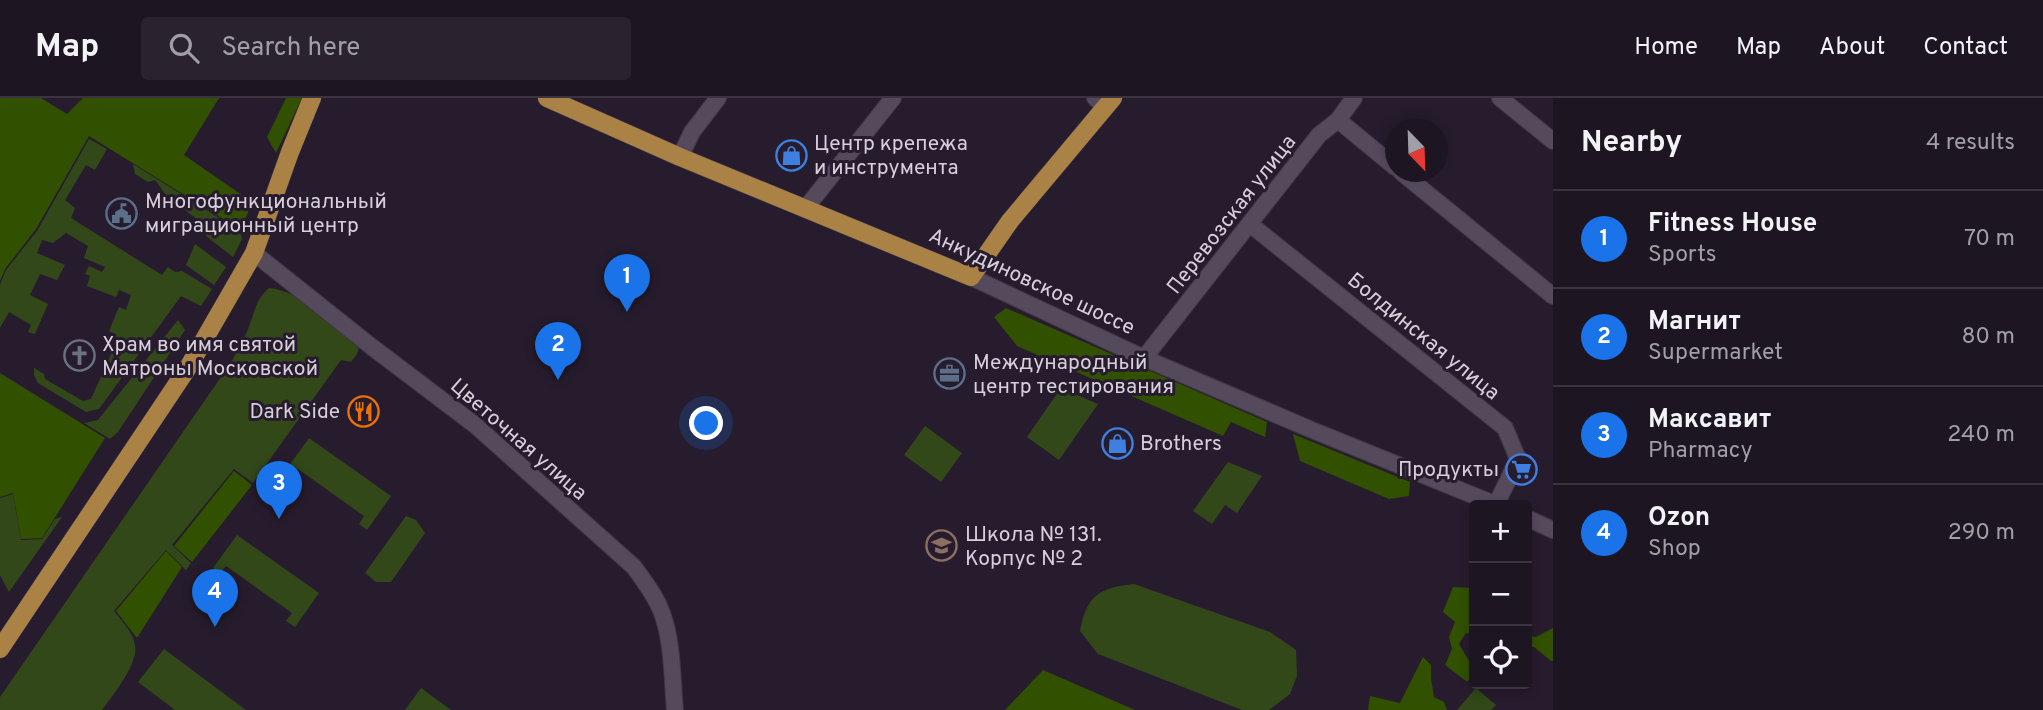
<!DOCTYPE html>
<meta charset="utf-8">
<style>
:root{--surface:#1d1522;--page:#2a222f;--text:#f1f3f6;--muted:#a09fa5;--line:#3b3440;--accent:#1a73e8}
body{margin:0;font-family:Overpass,sans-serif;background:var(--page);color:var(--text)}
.controls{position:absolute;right:21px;bottom:21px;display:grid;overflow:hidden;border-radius:7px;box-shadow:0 4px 10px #0003}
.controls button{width:63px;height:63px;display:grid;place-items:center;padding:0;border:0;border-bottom:2px solid var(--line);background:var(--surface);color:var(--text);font:35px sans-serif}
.compass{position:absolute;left:1385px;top:21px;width:63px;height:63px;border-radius:50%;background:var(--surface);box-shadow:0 4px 10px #0003;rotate:157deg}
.you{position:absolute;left:707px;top:326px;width:24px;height:24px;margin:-18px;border:5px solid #fff;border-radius:50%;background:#1a73e8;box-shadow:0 0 0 10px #1a73e833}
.badge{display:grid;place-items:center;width:46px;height:46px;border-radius:50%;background:var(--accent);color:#fff;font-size:23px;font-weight:700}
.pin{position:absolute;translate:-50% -58px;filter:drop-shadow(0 2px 4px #0008)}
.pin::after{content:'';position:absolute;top:37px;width:24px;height:21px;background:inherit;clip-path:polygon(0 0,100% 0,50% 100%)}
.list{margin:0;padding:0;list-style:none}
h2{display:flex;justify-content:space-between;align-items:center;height:91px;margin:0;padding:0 28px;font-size:30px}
h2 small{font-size:23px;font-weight:400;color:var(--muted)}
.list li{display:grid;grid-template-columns:46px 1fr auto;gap:21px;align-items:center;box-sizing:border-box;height:98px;padding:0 28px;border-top:2px solid var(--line)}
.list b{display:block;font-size:26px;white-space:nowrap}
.list p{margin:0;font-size:23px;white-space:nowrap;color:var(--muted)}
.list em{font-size:23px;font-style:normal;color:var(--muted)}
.icon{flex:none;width:38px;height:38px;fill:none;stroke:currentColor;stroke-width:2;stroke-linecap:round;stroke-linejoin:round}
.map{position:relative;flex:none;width:1553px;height:612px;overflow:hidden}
header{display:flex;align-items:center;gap:42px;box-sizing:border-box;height:98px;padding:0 35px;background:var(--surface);border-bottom:2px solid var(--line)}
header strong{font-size:33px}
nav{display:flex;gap:38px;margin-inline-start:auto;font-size:24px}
.search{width:490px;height:63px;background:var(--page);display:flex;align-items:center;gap:18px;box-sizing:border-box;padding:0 24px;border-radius:7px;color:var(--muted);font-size:26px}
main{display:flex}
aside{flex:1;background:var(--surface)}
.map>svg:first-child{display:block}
</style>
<header>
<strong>Map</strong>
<div class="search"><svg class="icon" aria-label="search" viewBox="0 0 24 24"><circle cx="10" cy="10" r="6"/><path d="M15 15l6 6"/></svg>Search here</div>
<nav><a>Home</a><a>Map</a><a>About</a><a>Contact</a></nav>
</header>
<main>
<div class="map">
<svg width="1553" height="612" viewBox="0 0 1553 612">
<rect width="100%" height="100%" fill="#271c2d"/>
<!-- green -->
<g fill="#324819">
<polygon points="89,41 107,51 95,72 86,67 65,102 75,110 71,120 162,177 168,169 175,174 182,173 212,191 201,208 181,198 99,311 86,314 38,285 34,277 34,270 44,276 45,281 83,303 91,301 117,243 114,236 109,233 119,209 126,212 131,197 119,192 116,199 87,188 90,178 85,176 89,168 102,174 105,169 84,160 88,148 66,135 53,145 42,142 37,155 65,167 57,182 40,176 30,197 48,206 35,236 28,234 31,227 9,214 0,230 0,187 6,172 37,133"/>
<polygon points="133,66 240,133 242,141 233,159 201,134 197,121 168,100 155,82 148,84 135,76"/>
<polygon points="195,146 226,169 214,187 186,167"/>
<path d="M269,190C300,192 336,229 359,249L357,256L351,264L341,262L253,385L234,371L172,447L191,465L186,472L166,452L114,513C122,523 133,534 135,547C139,565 113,597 102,612H0V599L232,263C238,251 246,238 250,226C255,212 257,200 269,190Z"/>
<polygon points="178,222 185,232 118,334 110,341 84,325 98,322"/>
<polygon points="1061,290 1098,306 1059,362 1027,339"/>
<polygon points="925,328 962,355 941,384 904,357"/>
<polygon points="309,340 391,398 367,432 359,426 364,418 298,371 292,378 285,373"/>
<polygon points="1228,364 1262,378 1237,415 1225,407 1212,426 1193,413"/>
<polygon points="13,396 21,442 42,441 55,421 62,419 9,494 0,477 0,400"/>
<polygon points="406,418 416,422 425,435 391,484 376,484 365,475"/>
<polygon points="237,437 319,495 295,529 286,523 292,515 226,468 220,475 213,470"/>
<path d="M1134,486L1270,534L1296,552L1297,578L1290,596L1269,612H1242L1098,556L1080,533C1086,498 1100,489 1134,486Z"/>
<polygon points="164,551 246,612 175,612 138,584"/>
<polygon points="421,590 451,612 405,612"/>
<polygon points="1476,590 1496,607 1491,612 1457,612"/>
</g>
<!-- forest -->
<g fill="#315000">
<polygon points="0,0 41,0 67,16 83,0 219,0 184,57 252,104 241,132 89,38 36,131 5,171 0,183"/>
<polygon points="286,0 302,0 276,55 267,39"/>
<polygon points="1006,210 1267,324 1265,339 1231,324 1223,338 1017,248 994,219"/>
<polygon points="0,275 105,340 42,440 21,441 13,395 0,399"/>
<polygon points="1293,336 1410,384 1409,398 1389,401 1300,363"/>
<polygon points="234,373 252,387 192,464 174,448"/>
<polygon points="166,453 182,469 137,540 116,513"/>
<polygon points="1453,489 1474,490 1474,533 1465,536 1459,546 1471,566 1473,582 1466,583 1445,567 1452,551 1449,539 1455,524 1443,514"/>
<polygon points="1553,530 1553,563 1551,563 1534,549 1527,548 1527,537 1536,539"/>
<polygon points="1423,559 1431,567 1431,581 1434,599 1444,604 1447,612 1368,612 1370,598 1400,605"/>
<polygon points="1043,572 1135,612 1005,612"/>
</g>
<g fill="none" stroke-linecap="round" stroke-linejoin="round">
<defs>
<g id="minor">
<polyline points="1095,0 1106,9"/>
<polyline points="1500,0 1553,43"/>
<polyline points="1338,22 1395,69"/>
<polyline points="680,59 692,34 718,0"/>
<polyline points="1401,74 1553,198"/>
<polyline points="805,111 893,0"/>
<polyline points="1251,127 1505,330 1518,361 1496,407"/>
<path d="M254,155L372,249L475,327L634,469C644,483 656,498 662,515C673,545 672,581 675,612"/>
<polyline points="971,179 1144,260 1312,332 1497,407"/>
<polyline points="1144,260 1319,37 1338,22 1354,0"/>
<polyline points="1527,420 1553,432"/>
</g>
<g id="major">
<polyline points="547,0 680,59 971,179 1010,123 1113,0"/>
<polyline points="0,551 189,268 254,155 290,54 312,0"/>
</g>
</defs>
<!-- minor casing -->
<use href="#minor" stroke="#3f3645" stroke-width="18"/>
<!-- major casing -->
<use href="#major" stroke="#3f3645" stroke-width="19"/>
<!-- minor -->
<use href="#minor" stroke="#55495c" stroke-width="16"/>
<!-- major -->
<use href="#major" stroke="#aa8246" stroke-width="18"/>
</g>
<!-- icons -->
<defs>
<symbol id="shop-ring" viewBox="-11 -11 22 22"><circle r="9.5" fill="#271c2d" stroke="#3f7fe0" stroke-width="1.5"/><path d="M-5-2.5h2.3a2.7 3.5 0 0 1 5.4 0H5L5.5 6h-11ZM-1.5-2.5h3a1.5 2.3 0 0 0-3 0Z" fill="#3f7fe0"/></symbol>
<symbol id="civic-ring" viewBox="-11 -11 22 22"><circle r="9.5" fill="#271c2d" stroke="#5c6f8a" stroke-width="1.5"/><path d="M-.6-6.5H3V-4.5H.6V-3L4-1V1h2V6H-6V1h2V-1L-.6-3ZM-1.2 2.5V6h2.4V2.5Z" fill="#5c6f8a"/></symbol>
<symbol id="church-ring" viewBox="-11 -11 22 22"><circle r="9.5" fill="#271c2d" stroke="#6b7280" stroke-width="1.5"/><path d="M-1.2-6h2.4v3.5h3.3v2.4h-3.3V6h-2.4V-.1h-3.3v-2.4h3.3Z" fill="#6b7280"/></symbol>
<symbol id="office-ring" viewBox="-11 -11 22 22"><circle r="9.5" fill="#271c2d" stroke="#5c6f8a" stroke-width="1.5"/><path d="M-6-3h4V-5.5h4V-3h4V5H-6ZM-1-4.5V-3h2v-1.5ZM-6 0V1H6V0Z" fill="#5c6f8a"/></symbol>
<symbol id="restaurant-ring" viewBox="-11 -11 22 22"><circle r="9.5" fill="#271c2d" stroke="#e8710a" stroke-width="1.5"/><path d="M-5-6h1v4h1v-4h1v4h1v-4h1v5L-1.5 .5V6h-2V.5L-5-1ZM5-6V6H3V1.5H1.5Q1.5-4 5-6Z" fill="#e8710a"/></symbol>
<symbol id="supermarket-ring" viewBox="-11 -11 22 22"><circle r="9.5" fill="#271c2d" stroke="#3f7fe0" stroke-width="1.5"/><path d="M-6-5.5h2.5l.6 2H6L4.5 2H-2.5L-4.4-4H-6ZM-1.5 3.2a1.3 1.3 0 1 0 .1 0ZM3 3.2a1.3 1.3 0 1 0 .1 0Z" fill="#3f7fe0"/></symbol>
<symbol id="school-ring" viewBox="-11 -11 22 22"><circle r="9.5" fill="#271c2d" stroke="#8d6e63" stroke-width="1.5"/><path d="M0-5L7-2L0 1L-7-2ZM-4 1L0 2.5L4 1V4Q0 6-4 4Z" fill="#8d6e63"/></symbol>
</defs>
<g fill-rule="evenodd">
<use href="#shop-ring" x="774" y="40" width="35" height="35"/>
<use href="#civic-ring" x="104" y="98" width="35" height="35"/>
<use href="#church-ring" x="62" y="240" width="35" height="35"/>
<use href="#office-ring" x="932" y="258" width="35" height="35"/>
<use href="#restaurant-ring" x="346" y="296" width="35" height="35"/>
<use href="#shop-ring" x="1100" y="328" width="35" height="35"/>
<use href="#supermarket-ring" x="1504" y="354" width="35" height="35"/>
<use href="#school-ring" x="924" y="430" width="35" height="35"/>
</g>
<g text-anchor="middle" stroke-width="6" stroke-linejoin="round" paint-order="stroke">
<!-- poi labels -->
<g font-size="21" fill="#d7d0db" stroke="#271c2d" text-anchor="start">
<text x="814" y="52">Центр крепежа<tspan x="814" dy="24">и инструмента</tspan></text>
<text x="145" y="110">Многофункциональный<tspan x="145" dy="24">миграционный центр</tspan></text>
<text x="102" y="253">Храм во имя святой<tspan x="102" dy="24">Матроны Московской</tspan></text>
<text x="973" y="271">Международный<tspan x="973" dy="24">центр тестирования</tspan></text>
<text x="340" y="320" text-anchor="end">Dark Side</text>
<text x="1140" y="352">Brothers</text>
<text x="1499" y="378" text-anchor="end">Продукты</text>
<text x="965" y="443">Школа № 131.<tspan x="965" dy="24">Корпус № 2</tspan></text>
</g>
<!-- street labels -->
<g font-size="21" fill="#d7d0db" stroke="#271c2d">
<text transform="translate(1231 116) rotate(-52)" y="7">Перевозская улица</text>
<text transform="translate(1032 183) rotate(25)" y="7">Анкудиновское шоссе</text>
<text transform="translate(1424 238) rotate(39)" y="7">Болдинская улица</text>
<text transform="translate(519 341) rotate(41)" y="7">Цветочная улица</text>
</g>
</g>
</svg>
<div class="controls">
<button>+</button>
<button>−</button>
<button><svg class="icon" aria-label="locate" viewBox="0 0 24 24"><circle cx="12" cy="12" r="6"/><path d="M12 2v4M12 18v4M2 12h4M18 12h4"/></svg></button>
</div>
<svg class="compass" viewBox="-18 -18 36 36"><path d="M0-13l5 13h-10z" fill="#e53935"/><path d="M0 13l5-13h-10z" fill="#a09fa5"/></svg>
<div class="you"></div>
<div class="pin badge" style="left:627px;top:214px">1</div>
<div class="pin badge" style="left:558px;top:282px">2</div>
<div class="pin badge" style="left:279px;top:421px">3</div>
<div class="pin badge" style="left:215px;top:529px">4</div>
</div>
<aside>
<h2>Nearby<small>4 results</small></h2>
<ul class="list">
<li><span class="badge">1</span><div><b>Fitness House</b><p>Sports</p></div><em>70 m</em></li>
<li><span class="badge">2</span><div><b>Магнит</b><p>Supermarket</p></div><em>80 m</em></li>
<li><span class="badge">3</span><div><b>Максавит</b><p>Pharmacy</p></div><em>240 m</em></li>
<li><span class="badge">4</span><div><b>Ozon</b><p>Shop</p></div><em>290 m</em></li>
</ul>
</aside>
</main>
